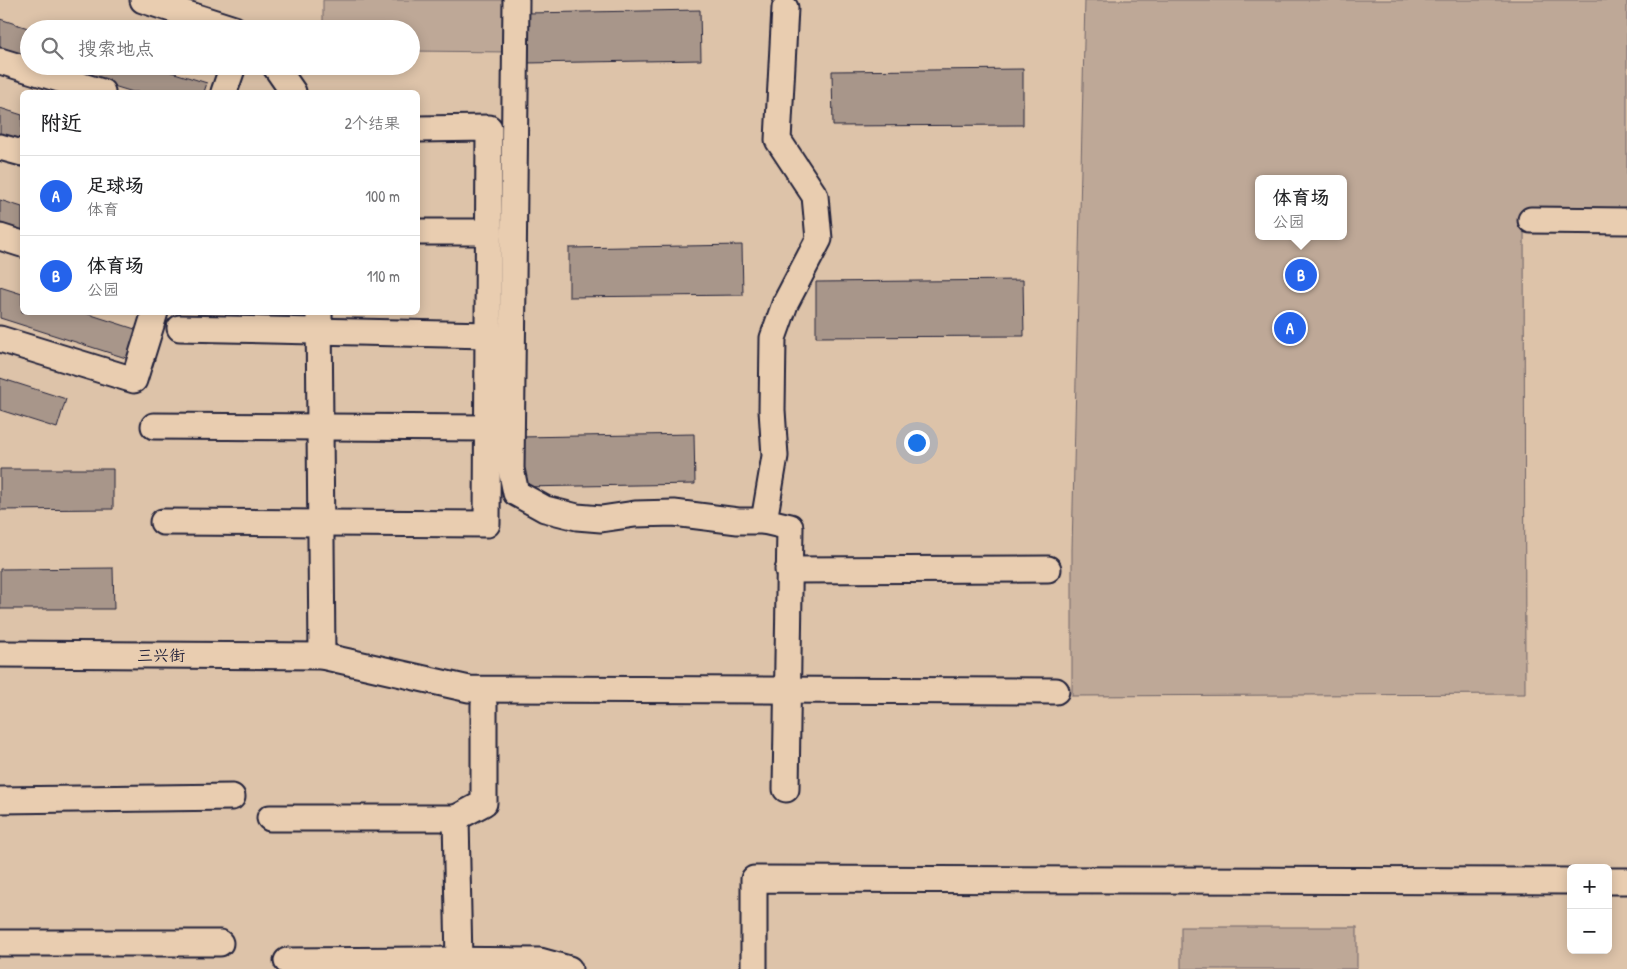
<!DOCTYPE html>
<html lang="zh">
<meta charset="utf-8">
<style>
:root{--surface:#fff;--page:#f2f2f2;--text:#202124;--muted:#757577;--line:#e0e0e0;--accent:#2563eb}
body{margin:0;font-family:"Patrick Hand","LXGW WenKai TC",sans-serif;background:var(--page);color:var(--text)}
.controls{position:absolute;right:15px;bottom:15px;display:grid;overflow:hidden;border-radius:8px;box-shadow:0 2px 12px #0003}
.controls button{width:45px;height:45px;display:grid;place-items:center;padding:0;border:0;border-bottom:1px solid var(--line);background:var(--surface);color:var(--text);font:25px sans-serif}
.you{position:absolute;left:916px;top:442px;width:18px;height:18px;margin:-12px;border:4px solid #fff;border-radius:50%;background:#1a73e8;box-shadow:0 0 0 8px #1a73e833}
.badge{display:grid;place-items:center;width:32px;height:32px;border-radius:50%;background:var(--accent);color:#fff;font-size:16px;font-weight:700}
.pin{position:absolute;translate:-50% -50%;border:2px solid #fff;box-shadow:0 1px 5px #0006}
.popup{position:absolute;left:1255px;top:175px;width:92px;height:65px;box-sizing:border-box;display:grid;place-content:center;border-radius:8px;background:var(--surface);filter:drop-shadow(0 1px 4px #0005);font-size:16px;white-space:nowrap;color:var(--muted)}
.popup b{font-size:19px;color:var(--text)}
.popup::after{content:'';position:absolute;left:50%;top:100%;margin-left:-10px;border:10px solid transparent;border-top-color:var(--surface)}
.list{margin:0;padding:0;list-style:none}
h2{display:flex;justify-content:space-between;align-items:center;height:65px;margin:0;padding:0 20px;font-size:21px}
h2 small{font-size:16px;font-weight:400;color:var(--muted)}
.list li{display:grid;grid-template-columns:32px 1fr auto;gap:15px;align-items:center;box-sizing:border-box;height:80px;padding:0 20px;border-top:1px solid var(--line)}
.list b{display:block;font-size:19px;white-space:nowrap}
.list p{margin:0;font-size:16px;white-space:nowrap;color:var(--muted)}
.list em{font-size:16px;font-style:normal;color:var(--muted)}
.icon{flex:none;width:28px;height:28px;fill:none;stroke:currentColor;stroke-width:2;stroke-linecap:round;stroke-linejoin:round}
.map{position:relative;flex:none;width:1627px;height:969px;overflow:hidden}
.search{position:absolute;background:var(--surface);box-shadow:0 2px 12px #0003;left:20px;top:20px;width:400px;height:55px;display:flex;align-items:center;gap:12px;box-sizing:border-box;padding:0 18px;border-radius:28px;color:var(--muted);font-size:19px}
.panel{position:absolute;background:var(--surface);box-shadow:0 2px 12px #0003;left:20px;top:90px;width:400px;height:225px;border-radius:8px}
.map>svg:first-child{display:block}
</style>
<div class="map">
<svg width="1627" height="969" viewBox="0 0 1627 969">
<rect width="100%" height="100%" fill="#ddc3a9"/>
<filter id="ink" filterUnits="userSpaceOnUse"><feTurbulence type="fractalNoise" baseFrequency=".02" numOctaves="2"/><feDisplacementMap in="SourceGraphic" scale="10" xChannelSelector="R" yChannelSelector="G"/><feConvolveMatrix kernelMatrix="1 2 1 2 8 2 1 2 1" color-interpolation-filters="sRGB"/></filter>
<g filter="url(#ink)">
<!-- green -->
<g fill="#bea897" stroke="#706569" fill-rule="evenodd">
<polygon points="323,0 509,0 509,52 411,51 411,29 323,29"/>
<path d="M1085,0H1627V208L1524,209L1525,694L1072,696V550ZM1258,179H1344V236H1258Z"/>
<rect x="1181" y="927" width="176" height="42"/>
</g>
<!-- building -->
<g fill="#a8968a" stroke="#22223b">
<polygon points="700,10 701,60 526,63 526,13"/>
<polygon points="0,19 31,29 29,29 29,60 0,51"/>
<polygon points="49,66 152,66 207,83 204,92 133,92"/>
<polygon points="1023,69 1023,125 833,126 832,71"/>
<polygon points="0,108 22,115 22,147 0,140"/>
<polygon points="0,200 22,207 22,239 0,232"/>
<polygon points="742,245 743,295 569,297 569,248"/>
<polygon points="1023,280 1024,336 816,337 816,282"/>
<polygon points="0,287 22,294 22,312 82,312 138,330 129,359 0,318"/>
<polygon points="0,378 66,399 57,428 0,410"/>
<polygon points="694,434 695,484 521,487 520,437"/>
<polygon points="0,469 113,469 113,509 0,510"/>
<polygon points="113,568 114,609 0,609 0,569"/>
</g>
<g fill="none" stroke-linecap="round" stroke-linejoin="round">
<defs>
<g id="minor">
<polyline points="143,0 234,29"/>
<polyline points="516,0 511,469 516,493 545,509 577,517 601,519 635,514 674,513 738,521 764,521"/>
<polyline points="785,8 778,140 815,196 819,239 785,304 773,338 772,410 775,456 764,521 790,527 786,789"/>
<polyline points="0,61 102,92"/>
<polyline points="275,66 293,92"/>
<polyline points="224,92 233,66"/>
<polyline points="0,147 22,153"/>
<polyline points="1531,220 1627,221"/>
<polyline points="418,232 489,232"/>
<polyline points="0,237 22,244"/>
<polyline points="319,312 322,656"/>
<polyline points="180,328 488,335"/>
<polyline points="0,339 134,380 155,312"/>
<polyline points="154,426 488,428"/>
<polyline points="163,522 487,524 489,128 418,129"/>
<polyline points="788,570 1048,569"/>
<polyline points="0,654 322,656 469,689 1056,691"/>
<polyline points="0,800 232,797"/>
<polyline points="270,818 456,818 459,961"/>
<polyline points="456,818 484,803 484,705"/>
<polyline points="1608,881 1627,881"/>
<polyline points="0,943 220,943"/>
<polyline points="287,961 426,960 540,961 569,969"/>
<polyline points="754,969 754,879 1571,881"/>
</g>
</defs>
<!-- minor casing -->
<use href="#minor" stroke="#22223b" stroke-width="29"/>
<!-- minor -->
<use href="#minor" stroke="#e9cdb0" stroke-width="25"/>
</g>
</g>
<g text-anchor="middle" stroke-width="4" stroke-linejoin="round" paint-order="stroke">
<!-- street labels -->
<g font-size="16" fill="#22223b" stroke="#e9cdb0">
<text x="161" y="661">三兴街</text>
</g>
</g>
</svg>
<div class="controls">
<button>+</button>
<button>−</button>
</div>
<div class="you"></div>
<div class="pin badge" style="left:1290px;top:328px">A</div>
<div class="pin badge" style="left:1301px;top:275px">B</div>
<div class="popup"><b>体育场</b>公园</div>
<div class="search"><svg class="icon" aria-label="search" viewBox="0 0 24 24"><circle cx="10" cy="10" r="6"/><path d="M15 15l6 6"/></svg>搜索地点</div>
<section class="panel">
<h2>附近<small>2个结果</small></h2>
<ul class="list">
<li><span class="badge">A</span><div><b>足球场</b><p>体育</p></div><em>100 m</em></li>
<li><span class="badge">B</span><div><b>体育场</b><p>公园</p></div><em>110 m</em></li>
</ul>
</section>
</div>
